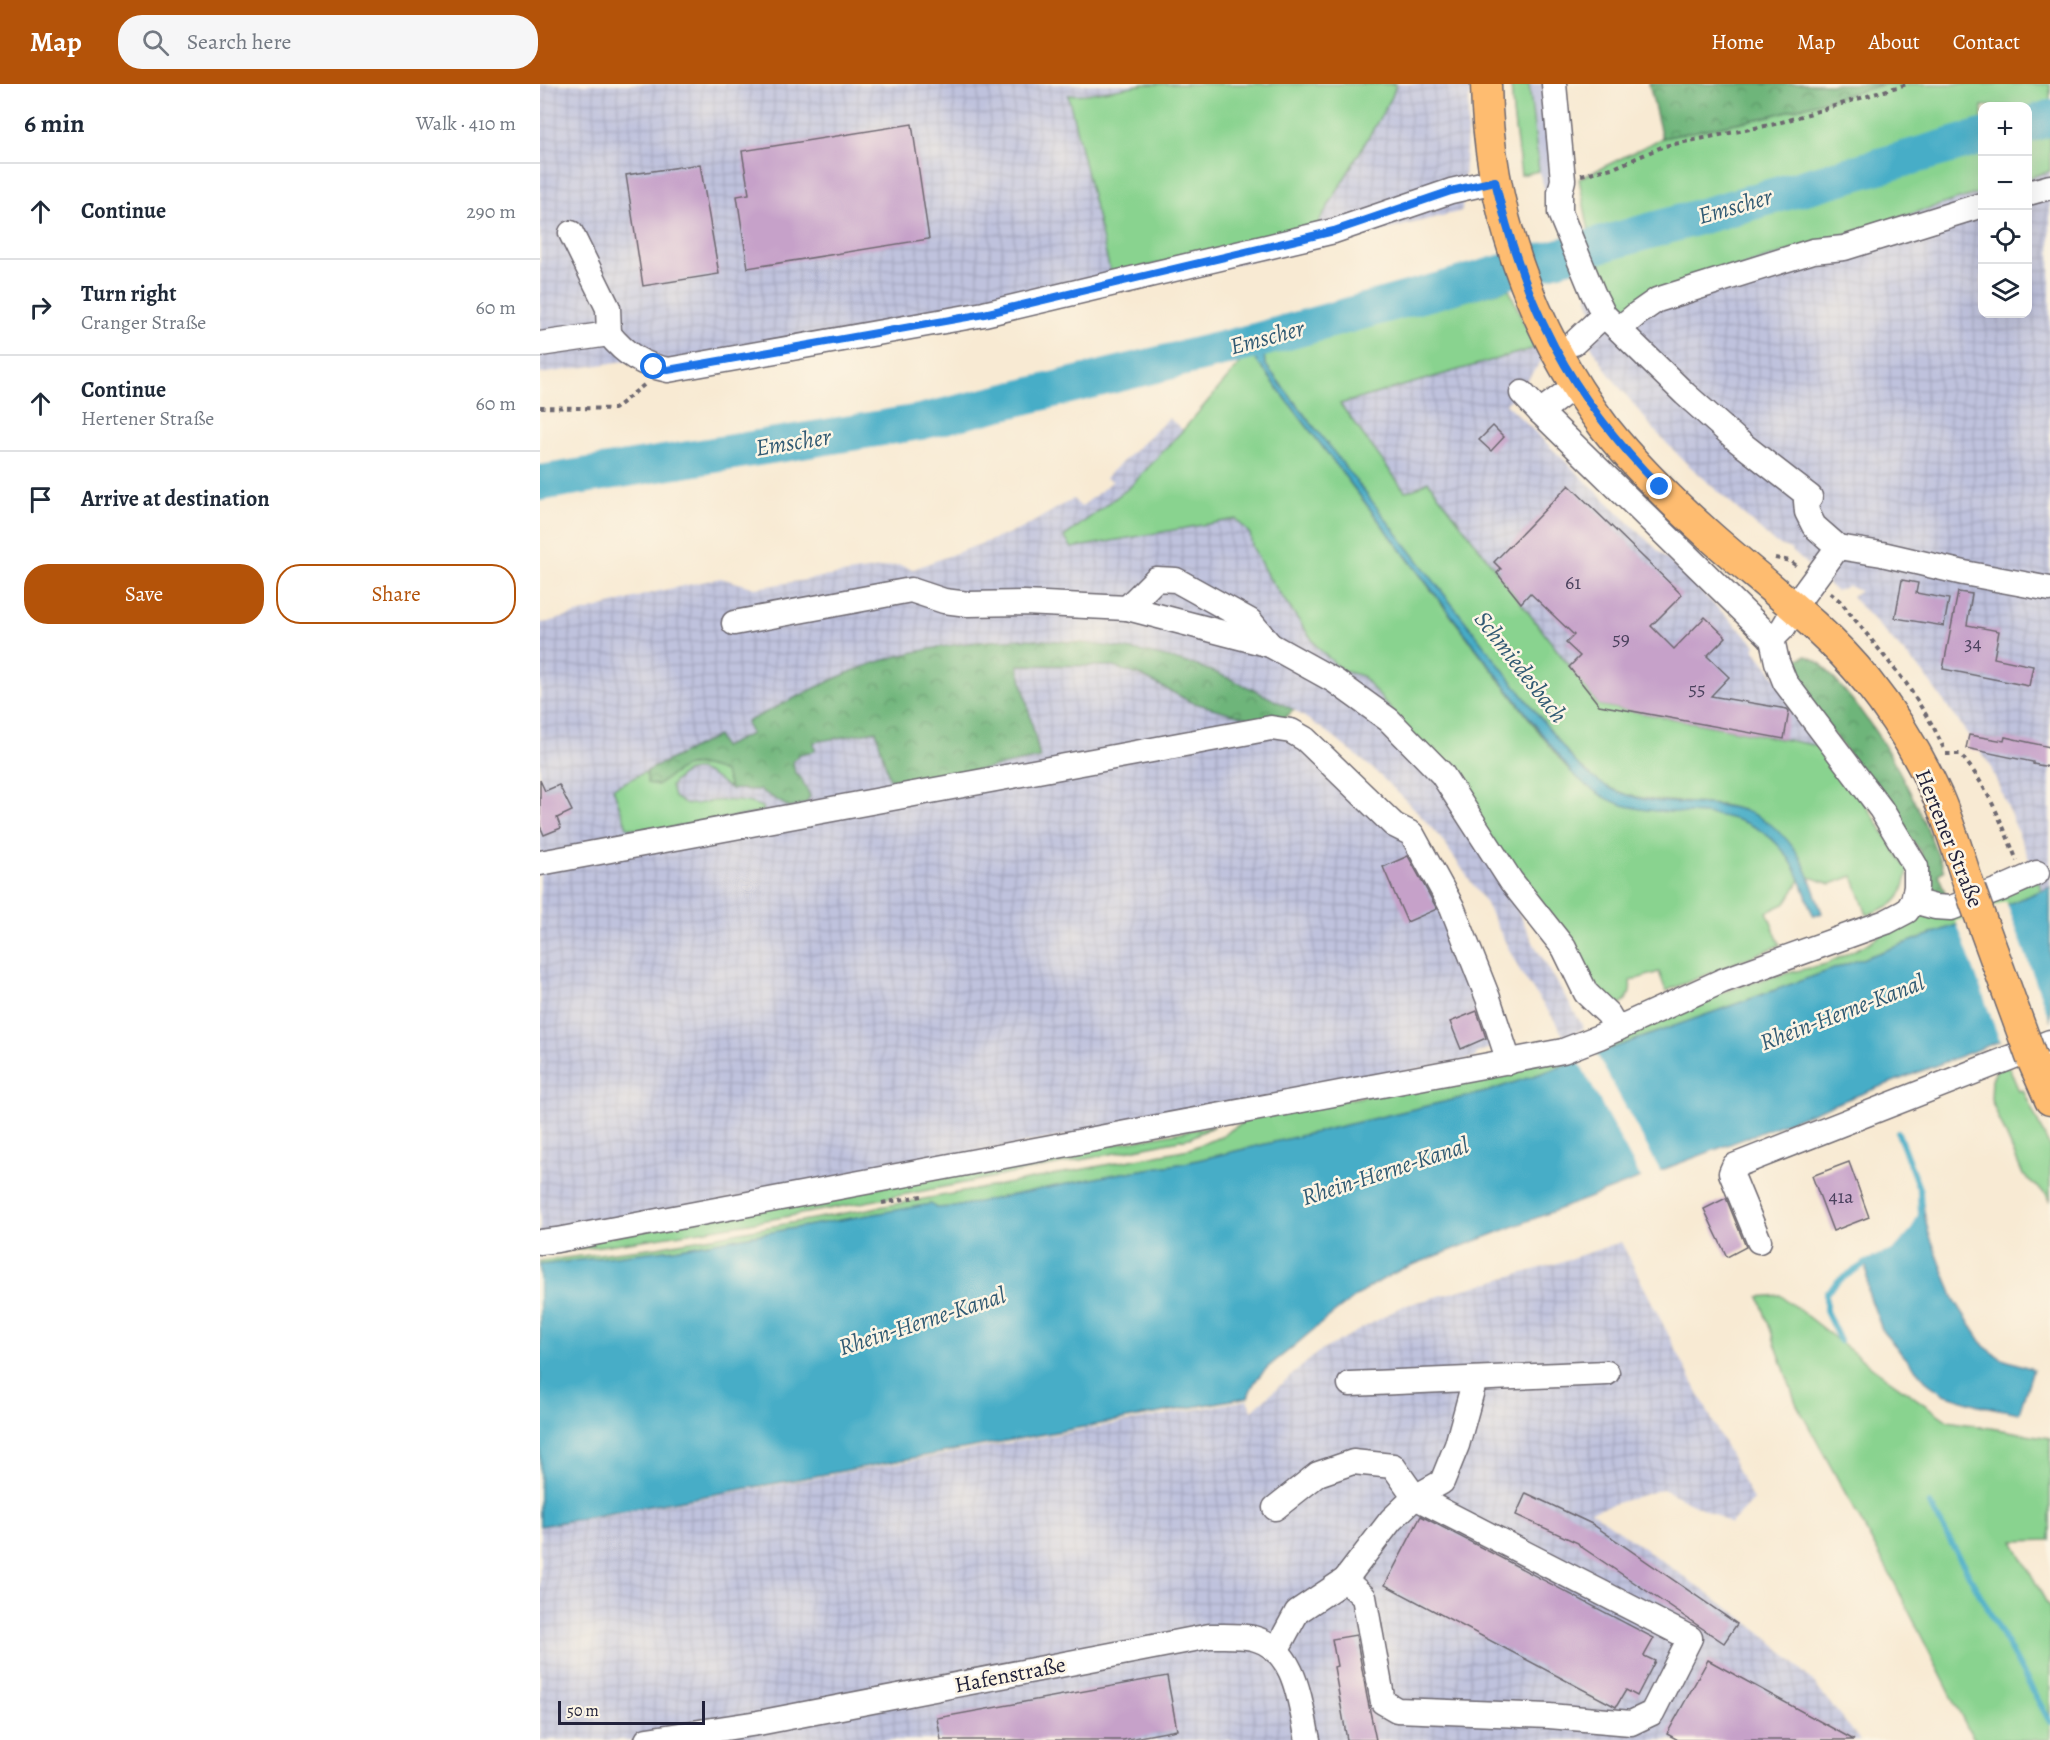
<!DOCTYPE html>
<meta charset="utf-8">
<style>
:root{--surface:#fff;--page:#f6f6f7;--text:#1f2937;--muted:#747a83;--line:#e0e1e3;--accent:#b45309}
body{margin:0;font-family:Alegreya,serif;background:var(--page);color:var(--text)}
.controls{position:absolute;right:18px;top:18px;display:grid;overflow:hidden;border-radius:12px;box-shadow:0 6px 24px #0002}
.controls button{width:54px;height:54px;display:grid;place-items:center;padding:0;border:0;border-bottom:2px solid var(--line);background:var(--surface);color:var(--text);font:30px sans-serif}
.scale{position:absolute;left:18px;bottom:15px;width:147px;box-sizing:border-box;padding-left:6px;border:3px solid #22223b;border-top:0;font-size:16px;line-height:21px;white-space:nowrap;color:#22223b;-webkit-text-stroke:4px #fcf5e5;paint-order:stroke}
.stop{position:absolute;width:18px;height:18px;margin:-14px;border:4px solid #1a73e8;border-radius:50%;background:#fff}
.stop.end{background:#1a73e8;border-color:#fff;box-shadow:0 2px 6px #0008}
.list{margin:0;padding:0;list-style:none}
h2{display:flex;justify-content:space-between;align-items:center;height:78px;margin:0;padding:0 24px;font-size:26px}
h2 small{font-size:20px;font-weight:400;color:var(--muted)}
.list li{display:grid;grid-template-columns:39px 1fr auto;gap:18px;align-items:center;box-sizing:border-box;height:96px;padding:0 24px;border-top:2px solid var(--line)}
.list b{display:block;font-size:22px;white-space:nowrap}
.list p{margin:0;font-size:20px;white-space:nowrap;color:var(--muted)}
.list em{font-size:20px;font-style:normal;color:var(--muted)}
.actions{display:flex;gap:12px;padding:18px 24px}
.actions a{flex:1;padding:14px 0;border:2px solid var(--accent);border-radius:24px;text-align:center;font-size:21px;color:var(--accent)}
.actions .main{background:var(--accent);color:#fff}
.icon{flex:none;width:33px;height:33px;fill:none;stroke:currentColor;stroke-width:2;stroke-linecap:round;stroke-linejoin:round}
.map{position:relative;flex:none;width:1510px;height:1656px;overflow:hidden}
header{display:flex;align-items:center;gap:36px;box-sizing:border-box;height:84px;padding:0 30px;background:var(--accent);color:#fff}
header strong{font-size:28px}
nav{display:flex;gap:33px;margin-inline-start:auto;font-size:21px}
.search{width:420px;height:54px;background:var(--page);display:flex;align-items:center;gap:15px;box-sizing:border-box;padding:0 21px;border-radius:24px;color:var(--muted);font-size:22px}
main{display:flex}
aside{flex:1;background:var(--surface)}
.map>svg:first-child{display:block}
</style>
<header>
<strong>Map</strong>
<div class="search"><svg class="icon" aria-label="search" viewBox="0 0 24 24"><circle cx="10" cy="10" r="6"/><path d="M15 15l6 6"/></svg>Search here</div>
<nav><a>Home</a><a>Map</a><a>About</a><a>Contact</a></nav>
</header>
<main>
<aside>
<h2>6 min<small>Walk · 410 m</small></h2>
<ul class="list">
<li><svg class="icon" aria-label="ahead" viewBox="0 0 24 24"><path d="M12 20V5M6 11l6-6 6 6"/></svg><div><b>Continue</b></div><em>290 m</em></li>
<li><svg class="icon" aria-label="right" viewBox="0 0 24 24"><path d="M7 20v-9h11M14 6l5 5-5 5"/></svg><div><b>Turn right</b><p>Cranger Straße</p></div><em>60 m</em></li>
<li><svg class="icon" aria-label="ahead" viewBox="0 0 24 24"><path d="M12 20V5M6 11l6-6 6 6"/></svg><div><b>Continue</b><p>Hertener Straße</p></div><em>60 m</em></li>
<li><svg class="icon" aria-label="arrive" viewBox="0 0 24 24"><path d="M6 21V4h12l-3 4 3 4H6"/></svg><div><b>Arrive at destination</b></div></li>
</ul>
<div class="actions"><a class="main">Save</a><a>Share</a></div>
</aside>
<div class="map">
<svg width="1510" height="1656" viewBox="0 0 1510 1656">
<defs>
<pattern id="industrial-grid" width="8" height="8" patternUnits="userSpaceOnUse" patternTransform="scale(1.5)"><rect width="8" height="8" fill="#bfc2dd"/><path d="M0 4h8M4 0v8" fill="none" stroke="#a4a6bf"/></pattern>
<pattern id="forest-crowns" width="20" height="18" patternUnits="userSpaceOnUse" patternTransform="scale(1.5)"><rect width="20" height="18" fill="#6eb57a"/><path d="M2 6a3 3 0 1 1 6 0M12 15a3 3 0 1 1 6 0" fill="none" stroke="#5a9365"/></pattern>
</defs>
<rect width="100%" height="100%" fill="#fcf5e5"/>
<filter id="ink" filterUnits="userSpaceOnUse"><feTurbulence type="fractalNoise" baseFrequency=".0167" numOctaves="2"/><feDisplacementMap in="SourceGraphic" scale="12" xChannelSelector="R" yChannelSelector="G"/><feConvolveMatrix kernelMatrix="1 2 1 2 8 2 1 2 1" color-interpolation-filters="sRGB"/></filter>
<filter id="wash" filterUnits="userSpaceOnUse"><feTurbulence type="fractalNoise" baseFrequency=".008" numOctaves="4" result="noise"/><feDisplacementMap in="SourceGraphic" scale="24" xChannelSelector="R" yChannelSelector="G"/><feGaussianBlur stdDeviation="1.35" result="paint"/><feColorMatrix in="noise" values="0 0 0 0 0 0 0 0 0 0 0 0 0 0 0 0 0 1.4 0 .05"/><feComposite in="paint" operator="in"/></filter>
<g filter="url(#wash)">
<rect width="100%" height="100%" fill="#f8ead3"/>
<!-- industrial -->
<g fill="url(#industrial-grid)">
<polygon points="0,0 605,0 528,12 852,13 856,0 930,0 922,127 769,165 128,296 105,274 0,290"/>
<polygon points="1510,87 1510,803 1502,806 1450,681 1384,590 1312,513 1320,507 1308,502 1296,507 1250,465 1235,459 1143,376 1116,348 1069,290 1050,260 1060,247 1047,211 1069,202 1078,224 1108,211 1442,108 1442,230 1488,230 1488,94"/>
<polygon points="995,264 1002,276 984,300 966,320 1216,561 1213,564 1290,664 1059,621 888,397 875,405 865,407 800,319"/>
<polygon points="629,334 643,346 590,403 524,453 532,463 696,434 710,450 712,462 803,587 822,592 904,687 1021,873 974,819 994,860 1044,944 1025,955 1015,937 981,889 945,818 902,756 875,725 833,685 787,648 754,626 639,577 602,568 538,557 483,555 448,556 412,561 343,577 315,587 207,638 211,649 183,664 177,652 74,703 87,743 108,748 221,723 214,720 174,717 159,721 144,720 134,713 131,703 139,692 151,686 166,687 174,694 205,706 220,706 250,723 255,689 253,677 260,670 274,658 336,647 350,697 366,694 368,699 500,674 477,581 570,582 583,585 627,604 651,618 722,638 861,736 972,955 937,969 935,974 0,1152 0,539 8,538 119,507 181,494 215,504 358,481 373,485 481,445 533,415 541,423 573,397 565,394"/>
<polygon points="1081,1158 1213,1416 1190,1440 1176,1431 1122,1405 1051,1427 1201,1533 1236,1561 1272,1597 1320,1656 0,1656 0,1443 708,1316 711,1327 777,1269 863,1222 1011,1181"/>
</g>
<!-- railway -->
<polygon fill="#bfc2dd" points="989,0 1005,0 1013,132 999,87"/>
<!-- green -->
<g fill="#89d38f" stroke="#567a65" stroke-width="1.5">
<polygon points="605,0 856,0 852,13 776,143 571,191 528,11 546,10"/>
<polygon points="971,0 989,0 999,87 981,91 973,29"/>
<polygon points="1345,0 1510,0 1510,87 1488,94 1488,22 1442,22 1442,108 1108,211 1086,226 1078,224 1069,202 1060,206 1039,95 1122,54 1226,33"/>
<path d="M969,205L995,264L800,320L865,407L875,405L888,397L1059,621L1290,664L1368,787C1361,820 1357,819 1327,831L1313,792L1291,800L1269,793L1263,779L1203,726L1182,721L1114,716L1087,711L1059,699L1034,677L725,280L724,270Z"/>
<path d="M714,273L1022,678C1039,697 1058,713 1082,720C1137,738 1199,714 1241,764C1249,774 1257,785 1260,796L1246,819L1227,828L1240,861L1126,907L1119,888L1090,897C1092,910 1087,918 1076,922L1062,917L904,687L822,592L803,587L778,564L727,491L712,462L710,450L696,435L532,464L524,453L590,403L643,346L703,276Z"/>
<path d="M167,681L184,687L191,705C167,689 153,673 131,702L134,713C151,725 156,719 174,717C189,716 209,717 222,723L223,728L108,748L87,743L73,704L107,687L106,692L143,683Z"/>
<polygon points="1497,794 1502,806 1422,839 1023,982 946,1008 645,1079 576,1090 414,1123 396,1124 391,1120 135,1165 0,1181 0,1177 117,1163 445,1104 649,1065 680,1053 711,1033 903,998 1227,894 1286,880 1325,861 1356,841 1388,829"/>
<polygon points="1469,983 1479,1007 1483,1006 1510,1064 1510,1117 1506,1110 1483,1091 1451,1016 1452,995 1457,985"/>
<path d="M674,1042L650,1054C435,1097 218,1143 0,1170V1165Z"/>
<polygon points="1240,1211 1333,1284 1408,1337 1510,1354 1510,1456 1473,1457 1510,1525 1510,1656 1435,1656 1428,1645 1353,1496 1256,1319 1219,1213"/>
</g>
<!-- forest -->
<g fill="url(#forest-crowns)" stroke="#486c5a" stroke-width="1.5">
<polygon points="1109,0 1345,0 1226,33 1122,54"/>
<path d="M483,555C548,558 614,565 674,588C702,599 728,613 754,626L741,637L722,638L651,618L602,592L570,582L478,581L500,674L368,700L366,694L350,697L336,647L274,658L275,667L260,670L253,677L255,689L261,694L270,712L266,719L250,724L220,706L191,705L184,688C151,675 144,681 118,701L107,699V687L177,652L183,663L211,650L206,638C242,621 278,601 315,586C369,565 426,557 483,555Z"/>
<path d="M1265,572C1279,574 1287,587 1296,597C1346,652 1378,718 1404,787L1398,790L1408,816L1393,810L1380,767L1256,599L1251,584L1256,576Z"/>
</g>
<!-- water -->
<g fill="#47adc7" stroke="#346881" stroke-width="1.5">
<path d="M724,270L725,280L1034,677C1050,693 1066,705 1087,711C1149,731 1208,700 1255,766C1268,784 1274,808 1282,829L1273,832C1266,812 1260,790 1248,773C1205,713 1143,738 1083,721C1064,715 1047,703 1032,689L714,273Z"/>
<path d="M1510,803V938L862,1185C821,1205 788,1233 753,1263C735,1278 715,1289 708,1313L0,1442V1181L135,1165L391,1120L396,1124L414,1123L576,1090L645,1079L946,1008L1023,982L1422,839Z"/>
<path d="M1380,1107L1388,1147L1414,1215L1444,1262L1462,1275L1493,1285L1479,1329L1438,1321L1404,1310L1389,1300L1343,1248L1328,1208L1326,1179C1349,1170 1375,1160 1381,1131C1382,1124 1380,1115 1380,1107Z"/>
</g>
<!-- pier -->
<g fill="#f8ead3">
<polygon points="1466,817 1510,937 1510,941 1461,960 1416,837"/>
<polygon points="1055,967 1122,1090 1103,1098 1037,974"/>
</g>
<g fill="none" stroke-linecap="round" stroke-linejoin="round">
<!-- stream -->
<g stroke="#47adc7" stroke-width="6">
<polyline points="715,257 721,278"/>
<polyline points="1300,1257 1286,1227 1286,1209 1298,1197 1326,1179 1355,1168 1373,1149 1381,1131 1380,1107 1358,1049"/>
<polyline points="1390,1420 1510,1638"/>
</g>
<!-- river -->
<g stroke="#47adc7" stroke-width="36">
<polyline points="1488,41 1510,34"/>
<polyline points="0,399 380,338 715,257 911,203 1442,53"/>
</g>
</g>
<g id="blocks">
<!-- building -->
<g fill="#c6a1c9">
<polygon points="372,40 389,155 208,184 197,112 209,110 202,67"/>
<polygon points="160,80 179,190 103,202 86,91"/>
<polygon points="953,342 964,353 951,367 939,356"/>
<polygon points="1029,401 1142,511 1111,542 1134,565 1165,533 1186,553 1167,572 1189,593 1171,612 1247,625 1249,627 1244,655 1059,621 1029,583 1040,572 1026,559 1034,551 990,509 981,519 957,489 961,485 954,478"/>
<polygon points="1362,496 1378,499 1376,509 1409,515 1404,542 1355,534"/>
<polygon points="1418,508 1432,510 1427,541 1459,547 1454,574 1493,582 1489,602 1403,585"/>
<polygon points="1429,651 1464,657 1465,653 1510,663 1510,683 1493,680 1493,678 1426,664"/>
<polygon points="0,696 5,707 19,701 32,727 17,734 21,744 4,751 0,742"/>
<polygon points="868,772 897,825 867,838 843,783"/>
<polygon points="937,927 946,954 921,965 910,938"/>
<polygon points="1309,1078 1329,1133 1293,1147 1272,1092"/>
<polygon points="1186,1114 1206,1163 1187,1173 1164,1125"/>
<polygon points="986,1409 1052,1440 1197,1540 1184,1559 1040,1462 1038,1459 976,1431"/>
<polygon points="881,1432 1114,1554 1104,1572 1115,1577 1097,1612 1086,1606 1076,1623 845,1501"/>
<polygon points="816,1551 827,1613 836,1656 807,1656 794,1583 797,1582 792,1555"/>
<polygon points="1168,1576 1314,1656 1138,1656 1127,1650"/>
<polygon points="627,1592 637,1646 583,1656 401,1656 397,1634"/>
</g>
</g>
</g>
<g filter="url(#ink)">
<use href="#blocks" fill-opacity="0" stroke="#6d6870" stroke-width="1.5"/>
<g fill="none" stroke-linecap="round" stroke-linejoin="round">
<defs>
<g id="minor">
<polyline points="1014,0 1023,96 1020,108 1020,129 1053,209 1064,231 1145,310 1198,357 1270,413 1266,417 1267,428 1274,442 1298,463 1342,470 1424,489 1510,505"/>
<polyline points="1488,109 1510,103"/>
<polyline points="31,149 68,224 69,250"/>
<polyline points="1079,245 1097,230 1117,216 1273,167 1304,164 1442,121"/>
<polyline points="1034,259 1064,231"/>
<path d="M0,260L69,250C85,270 102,281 128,286L444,230L794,147L911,107L955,97"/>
<polyline points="982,309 1000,328 1232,555"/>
<polyline points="1000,328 1036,301"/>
<polyline points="587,524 616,495 636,496 710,537 730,561"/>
<polyline points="194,539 371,506 404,517 428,520 484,519 587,524 730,561 795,597 849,636 902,690 971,797 1024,864 1046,909 1068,930 1077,945"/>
<polyline points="0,779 731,644 751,647 765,655 854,741 872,750 912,823 948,914 969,978"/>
<polyline points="1373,817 1395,823 1411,824 1461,805 1497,789"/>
<polyline points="1219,1157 1191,1089 1194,1082 1510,958"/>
<polyline points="0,1158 17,1156 1023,967 1059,953 1182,897 1346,838 1367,827 1373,817 1376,803 1376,783 1341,725 1245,598 1237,578 1232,555 1243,544 1262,512 1298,463"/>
<polyline points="810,1300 1067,1289"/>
<polyline points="735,1424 778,1390 813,1378 853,1382 875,1413 1150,1554 1112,1629 1091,1639 1009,1632 857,1626 843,1618 824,1513 805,1496"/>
<polyline points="736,1567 757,1528 805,1496 851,1436 875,1413 902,1398 917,1361 935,1295"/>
<path d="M107,1656L218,1639L670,1552C685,1552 699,1551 713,1554C757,1565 760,1620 768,1656"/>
</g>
<g id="major">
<path d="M946,0C948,123 991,246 1065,344C1096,383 1133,419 1170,452C1223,499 1283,542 1327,597C1355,632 1380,673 1398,713C1411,743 1420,775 1430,805"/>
<polyline points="1492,975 1510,1016"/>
</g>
</defs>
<!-- minor casing -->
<use href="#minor" stroke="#6d6870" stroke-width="27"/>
<!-- major casing -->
<use href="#major" stroke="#6d6870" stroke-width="33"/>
<!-- path -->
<g stroke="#6d6870" stroke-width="4" stroke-dasharray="4.5 4.5" stroke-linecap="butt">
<polyline points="1041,91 1076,83 1124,62 1235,40 1367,0"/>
<polyline points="0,323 74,325 104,301"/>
<polyline points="1235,474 1250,477 1258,483"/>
<polyline points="1290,509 1300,517 1366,599 1393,642 1405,667"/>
<path d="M1406,670H1420C1447,701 1462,739 1477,777"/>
<polyline points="342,1119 382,1112"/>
</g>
<!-- minor -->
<use href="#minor" stroke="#fff" stroke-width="24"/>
<!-- major -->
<use href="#major" stroke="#febc70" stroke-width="30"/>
<defs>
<polyline id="major-bridge" points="1430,805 1492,975"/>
</defs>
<!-- major-bridge casing -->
<use href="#major-bridge" stroke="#6d6870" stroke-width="33" stroke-linecap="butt"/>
<!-- major-bridge -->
<use href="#major-bridge" stroke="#febc70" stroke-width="30"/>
</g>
</g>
<g fill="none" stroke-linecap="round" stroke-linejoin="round" filter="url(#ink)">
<!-- route -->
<path stroke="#1a73e8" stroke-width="8" d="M114,283L128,286L444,230L794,147L911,107L955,97C985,223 1029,311 1120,403"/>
</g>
<g text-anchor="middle" stroke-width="5" stroke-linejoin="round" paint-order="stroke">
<!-- number labels -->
<g font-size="20" fill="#4b425e">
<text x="1033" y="505">61</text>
<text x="1081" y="561">59</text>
<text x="1433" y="566">34</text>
<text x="1157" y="611">55</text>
<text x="1301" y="1119">41a</text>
</g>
<!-- street labels -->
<g font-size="22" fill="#22223b" stroke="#fcf5e5">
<text transform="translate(1410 754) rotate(68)" y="8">Hertener Straße</text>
<text transform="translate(470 1590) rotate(-11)" y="8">Hafenstraße</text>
</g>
<!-- water labels -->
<g font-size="24" font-style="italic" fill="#315a73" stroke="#fcf5e5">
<text transform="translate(1195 122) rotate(-16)" y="8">Emscher</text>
<text transform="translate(727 253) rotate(-15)" y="8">Emscher</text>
<text transform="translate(253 358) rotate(-9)" y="8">Emscher</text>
<text transform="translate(981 583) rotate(52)" y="8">Schmiedesbach</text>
<text transform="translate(1302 928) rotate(-21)" y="8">Rhein-Herne-Kanal</text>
<text transform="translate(845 1087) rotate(-18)" y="8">Rhein-Herne-Kanal</text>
<text transform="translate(382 1237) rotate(-18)" y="8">Rhein-Herne-Kanal</text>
</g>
</g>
</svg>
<div class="controls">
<button>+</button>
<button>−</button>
<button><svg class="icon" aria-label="locate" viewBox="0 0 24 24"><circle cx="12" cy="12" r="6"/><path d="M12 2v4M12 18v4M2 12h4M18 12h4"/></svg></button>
<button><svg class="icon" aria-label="layers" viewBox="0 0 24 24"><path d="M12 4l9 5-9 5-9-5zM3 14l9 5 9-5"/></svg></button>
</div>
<div class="scale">50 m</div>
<div class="stop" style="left:114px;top:283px"></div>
<div class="stop end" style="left:1120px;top:403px"></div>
</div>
</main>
